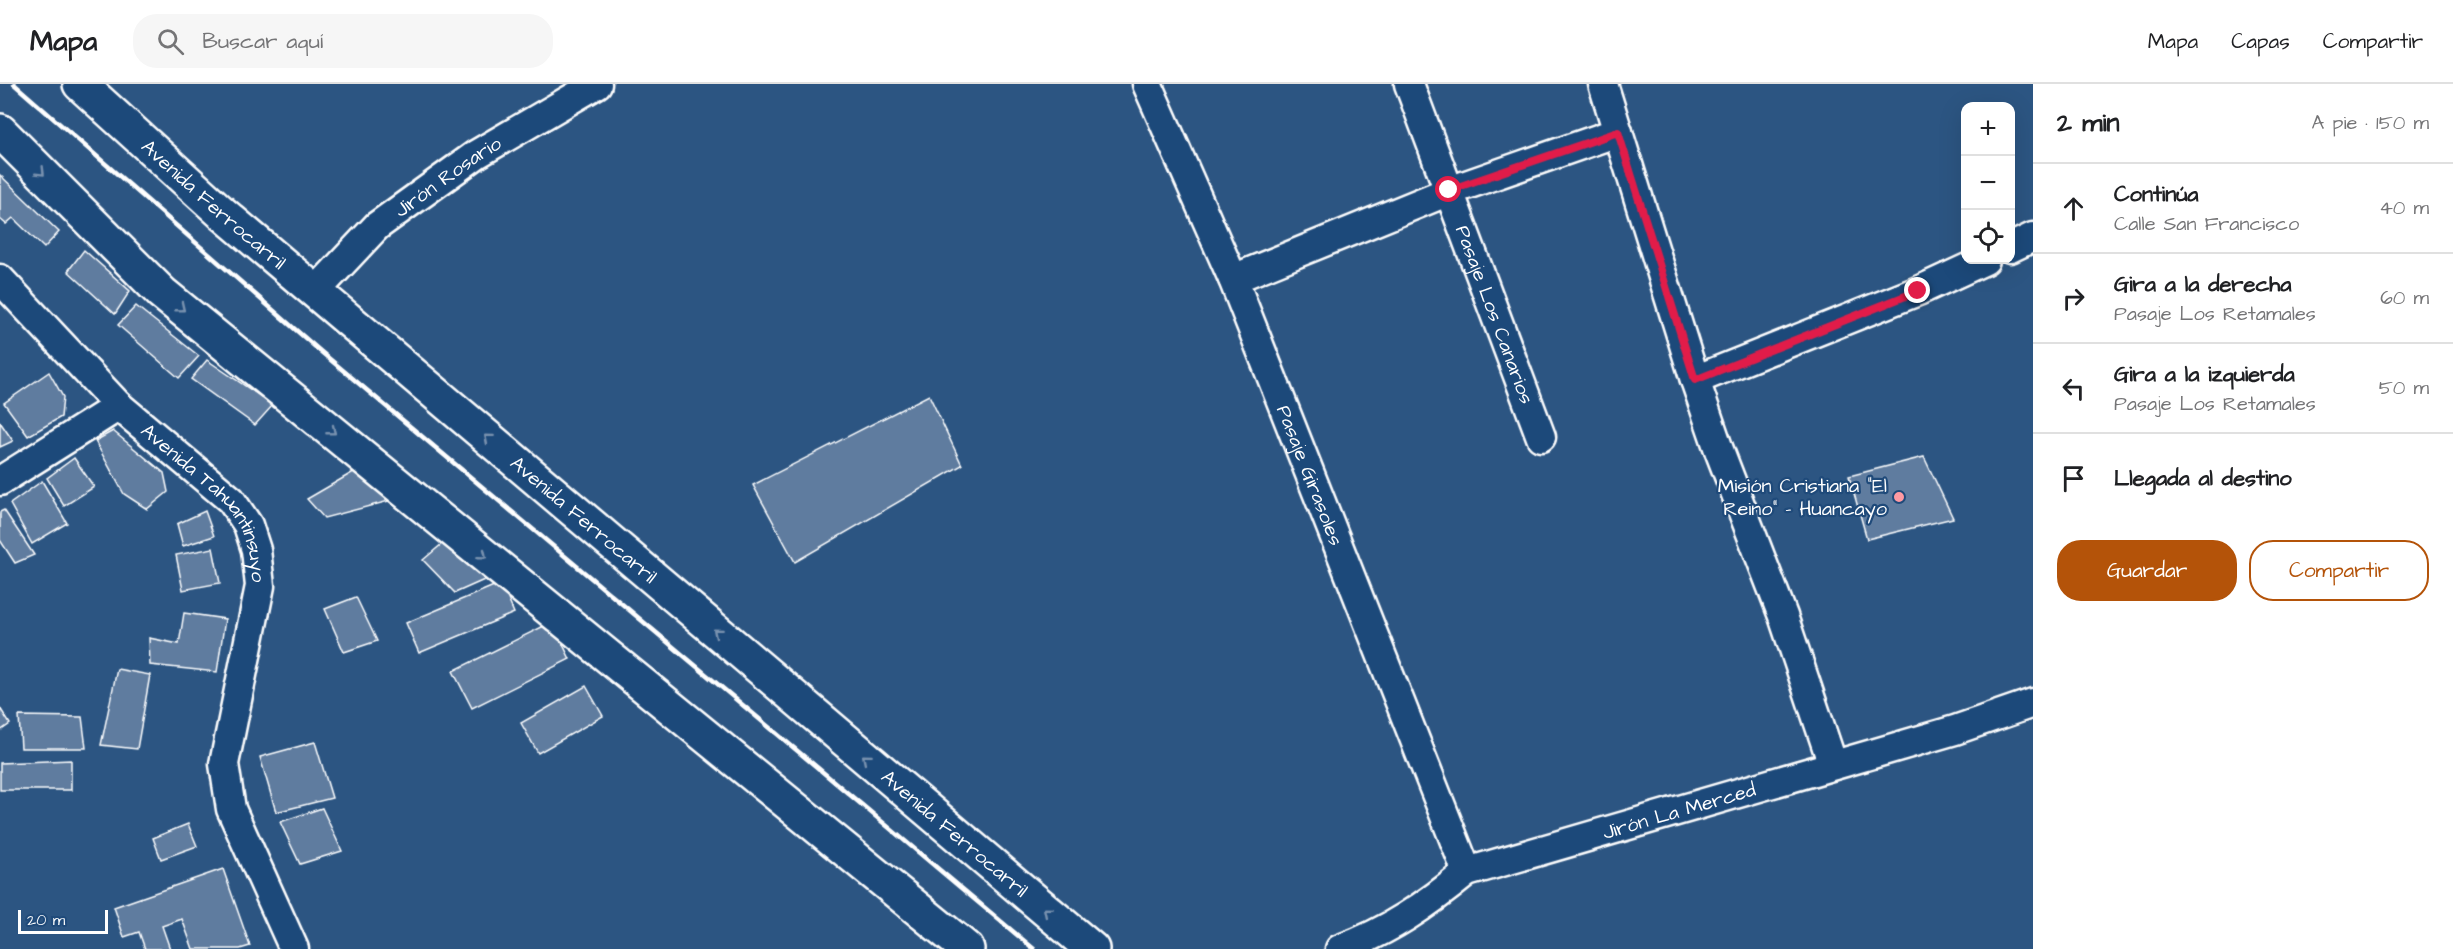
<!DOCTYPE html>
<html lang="es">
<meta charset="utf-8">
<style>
:root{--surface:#fff;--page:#f6f6f6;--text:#202124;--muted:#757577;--line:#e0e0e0;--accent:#b45309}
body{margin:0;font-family:"Architects Daughter",sans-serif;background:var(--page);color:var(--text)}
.controls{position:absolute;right:18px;top:18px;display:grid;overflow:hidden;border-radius:12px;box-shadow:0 6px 24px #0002}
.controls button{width:54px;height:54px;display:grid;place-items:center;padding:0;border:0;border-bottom:2px solid var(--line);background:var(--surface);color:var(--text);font:30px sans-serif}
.scale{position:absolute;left:18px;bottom:15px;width:90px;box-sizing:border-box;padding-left:6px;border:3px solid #fff;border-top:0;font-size:16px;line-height:21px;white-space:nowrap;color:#fff;-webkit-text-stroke:4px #1f4a7a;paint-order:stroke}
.stop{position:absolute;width:18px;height:18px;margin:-14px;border:4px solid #e11d48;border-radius:50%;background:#fff}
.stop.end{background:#e11d48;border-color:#fff;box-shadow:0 2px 6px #0008}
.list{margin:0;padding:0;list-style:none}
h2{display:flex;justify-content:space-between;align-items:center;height:78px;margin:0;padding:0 24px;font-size:26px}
h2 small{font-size:20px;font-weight:400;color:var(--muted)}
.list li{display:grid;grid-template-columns:39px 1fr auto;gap:18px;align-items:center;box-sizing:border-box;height:90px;padding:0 24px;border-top:2px solid var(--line)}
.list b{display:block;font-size:22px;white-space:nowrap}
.list p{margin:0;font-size:20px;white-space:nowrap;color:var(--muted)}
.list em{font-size:20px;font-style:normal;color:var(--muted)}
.actions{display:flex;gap:12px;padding:18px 24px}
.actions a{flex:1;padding:14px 0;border:2px solid var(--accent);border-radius:24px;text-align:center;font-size:21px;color:var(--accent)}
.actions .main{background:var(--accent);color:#fff}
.icon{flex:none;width:33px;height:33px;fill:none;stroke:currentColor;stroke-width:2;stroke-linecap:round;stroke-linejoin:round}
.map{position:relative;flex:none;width:2033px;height:865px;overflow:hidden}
header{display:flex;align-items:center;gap:36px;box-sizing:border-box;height:84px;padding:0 30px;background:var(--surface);border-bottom:2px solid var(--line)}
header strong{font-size:28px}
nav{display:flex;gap:33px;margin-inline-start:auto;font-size:21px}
.search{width:420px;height:54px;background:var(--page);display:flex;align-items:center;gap:15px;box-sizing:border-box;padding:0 21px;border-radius:24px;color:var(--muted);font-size:22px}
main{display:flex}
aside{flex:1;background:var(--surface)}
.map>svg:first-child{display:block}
</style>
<header>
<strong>Mapa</strong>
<div class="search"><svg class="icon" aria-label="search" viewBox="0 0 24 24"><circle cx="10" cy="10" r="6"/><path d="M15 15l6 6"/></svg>Buscar aquí</div>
<nav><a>Mapa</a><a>Capas</a><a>Compartir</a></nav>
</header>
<main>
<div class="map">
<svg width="2033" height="865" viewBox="0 0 2033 865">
<rect width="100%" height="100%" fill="#2c5582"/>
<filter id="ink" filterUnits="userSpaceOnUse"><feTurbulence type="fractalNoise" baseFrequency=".0167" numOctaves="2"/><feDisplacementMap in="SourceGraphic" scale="12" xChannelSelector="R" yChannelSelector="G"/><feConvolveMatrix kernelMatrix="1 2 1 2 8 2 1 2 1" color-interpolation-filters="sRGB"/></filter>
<g filter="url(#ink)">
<!-- building -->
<g fill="#5e7c9f" stroke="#fff" stroke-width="1.5">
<polygon points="0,91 59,148 44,164 13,134 6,140 0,135"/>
<polygon points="84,166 130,207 115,230 68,187"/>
<polygon points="136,222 199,272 179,294 118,241"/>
<polygon points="207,276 273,321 255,341 191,295"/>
<polygon points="49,288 63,313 61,333 28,352 4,319"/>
<polygon points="929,311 962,381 795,478 753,401"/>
<polygon points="0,338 13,357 0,363"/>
<polygon points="113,347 164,389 168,408 147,425 124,410 95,357"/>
<polygon points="1924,373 1953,434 1867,455 1849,392"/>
<polygon points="74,374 94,403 64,422 47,394"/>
<polygon points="357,386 393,416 324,434 307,415"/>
<polygon points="42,397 67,439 32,460 10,420"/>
<polygon points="4,426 34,471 15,479 0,456 0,428"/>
<polygon points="205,427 214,452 183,462 177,440"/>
<polygon points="449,454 491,493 455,509 423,476"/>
<polygon points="213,464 220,499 183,506 176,471"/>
<polygon points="501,499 514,529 419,569 406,539"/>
<polygon points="356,513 377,557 344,568 325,525"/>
<polygon points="184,529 225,535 217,588 150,581 149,554 179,560"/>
<polygon points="552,538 570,575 472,624 453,587"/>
<polygon points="117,585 150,591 137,665 101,661"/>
<polygon points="586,602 603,632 538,669 521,639"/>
<polygon points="0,624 10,640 0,647"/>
<polygon points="19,632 82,633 86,664 21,664"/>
<polygon points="315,658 332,714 276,728 260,673"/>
<polygon points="71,676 71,706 0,706 0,679"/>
<polygon points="322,724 342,767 300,780 280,738"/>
<polygon points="188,740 197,762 161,775 153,754"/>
<polygon points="223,785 250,862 240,865 193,865 182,835 162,842 170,865 145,865 139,848 124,853 114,823"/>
</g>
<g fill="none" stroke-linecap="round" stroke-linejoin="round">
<defs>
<g id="minor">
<path id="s1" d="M1147,0L1233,195L1467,788"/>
<path id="s2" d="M1409,0L1541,353"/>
<polyline points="1603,0 1695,296 1719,366 1783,532 1833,681"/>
<polyline points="2010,164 2033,153"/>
<path id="s3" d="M0,195L119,322L231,416L248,441L256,466L260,502L224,680L231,725L294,865"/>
<polyline points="1233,195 1449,107 1618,48"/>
<path id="s4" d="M315,208L377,142L477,70L597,0"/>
<polyline points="1695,296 1918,207 1985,176"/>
<polyline points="0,397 119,322"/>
<path id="s5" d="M1340,865C1388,848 1428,820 1467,788L1955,646L2033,619"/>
</g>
<g id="primary">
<path id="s6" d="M80,0L221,128L1092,865"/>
<polyline points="0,47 162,209 967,865"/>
</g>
</defs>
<!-- minor casing -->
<use href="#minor" stroke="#fff" stroke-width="33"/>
<!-- primary casing -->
<use href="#primary" stroke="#fff" stroke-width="38"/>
<!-- minor -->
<use href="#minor" stroke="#1f4a7a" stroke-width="28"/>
<!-- primary -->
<use href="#primary" stroke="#1f4a7a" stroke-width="33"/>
<!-- rail -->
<polyline stroke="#fff" stroke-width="4.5" points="14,0 320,267 1034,865"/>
</g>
<!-- one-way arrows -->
<defs><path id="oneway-chevron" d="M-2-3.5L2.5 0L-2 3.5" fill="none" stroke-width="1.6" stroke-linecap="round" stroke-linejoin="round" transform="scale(1.5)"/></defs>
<g stroke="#7992af">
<use href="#oneway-chevron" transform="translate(41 88) rotate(45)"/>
<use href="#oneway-chevron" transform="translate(181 224) rotate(39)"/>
<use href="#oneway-chevron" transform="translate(332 347) rotate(39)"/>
<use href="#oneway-chevron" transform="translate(488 354) rotate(-140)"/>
<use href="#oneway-chevron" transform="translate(483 471) rotate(39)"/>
<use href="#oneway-chevron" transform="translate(717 548) rotate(-140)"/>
<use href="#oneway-chevron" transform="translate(866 674) rotate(-140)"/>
<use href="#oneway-chevron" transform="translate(1047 827) rotate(-140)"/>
</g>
</g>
<g fill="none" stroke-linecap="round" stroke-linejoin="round" filter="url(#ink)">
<!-- route -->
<polyline stroke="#e11d48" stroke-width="8" points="1449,106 1618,48 1695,296 1918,207"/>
</g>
<!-- markers -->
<circle fill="#ff9aa2" stroke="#1f4a7a" stroke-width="2" cx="1899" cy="413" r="6"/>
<g text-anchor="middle" stroke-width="4.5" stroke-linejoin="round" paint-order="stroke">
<!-- street labels -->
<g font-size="20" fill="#fff" stroke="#1f4a7a">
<text dy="7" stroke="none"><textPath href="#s4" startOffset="177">Jirón Rosario</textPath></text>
<text dy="7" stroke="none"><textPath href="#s6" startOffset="180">Avenida Ferrocarril</textPath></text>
<text dy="7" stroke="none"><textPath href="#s2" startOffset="246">Pasaje Los Canarios</textPath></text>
<text dy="7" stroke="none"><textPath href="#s1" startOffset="424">Pasaje Girasoles</textPath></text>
<text dy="7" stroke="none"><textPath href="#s3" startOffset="308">Avenida Tahuantinsuyo</textPath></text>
<text dy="7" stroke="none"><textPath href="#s6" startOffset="666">Avenida Ferrocarril</textPath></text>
<text dy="7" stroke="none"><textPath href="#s5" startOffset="370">Jirón La Merced</textPath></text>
<text dy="7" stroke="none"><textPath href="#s6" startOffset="1152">Avenida Ferrocarril</textPath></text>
</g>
<!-- poi labels -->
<g font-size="20" fill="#fff" stroke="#1f4a7a" text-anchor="end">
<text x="1887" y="408">Misión Cristiana "El<tspan x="1887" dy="23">Reino" - Huancayo</tspan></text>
</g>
</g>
</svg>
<div class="controls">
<button>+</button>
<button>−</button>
<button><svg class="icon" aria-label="locate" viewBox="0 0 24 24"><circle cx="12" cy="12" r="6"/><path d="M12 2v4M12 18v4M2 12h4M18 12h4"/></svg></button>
</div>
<div class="scale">20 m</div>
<div class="stop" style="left:1449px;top:106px"></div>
<div class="stop end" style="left:1918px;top:207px"></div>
</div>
<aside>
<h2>2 min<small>A pie · 150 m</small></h2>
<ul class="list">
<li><svg class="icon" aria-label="ahead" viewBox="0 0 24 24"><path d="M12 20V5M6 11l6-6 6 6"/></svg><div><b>Continúa</b><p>Calle San Francisco</p></div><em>40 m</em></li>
<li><svg class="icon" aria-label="right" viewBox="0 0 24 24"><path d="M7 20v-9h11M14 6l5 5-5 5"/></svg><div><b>Gira a la derecha</b><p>Pasaje Los Retamales</p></div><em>60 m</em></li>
<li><svg class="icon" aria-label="left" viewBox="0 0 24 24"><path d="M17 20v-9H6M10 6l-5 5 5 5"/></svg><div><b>Gira a la izquierda</b><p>Pasaje Los Retamales</p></div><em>50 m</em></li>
<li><svg class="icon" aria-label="arrive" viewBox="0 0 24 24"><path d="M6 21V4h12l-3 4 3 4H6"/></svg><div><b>Llegada al destino</b></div></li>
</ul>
<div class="actions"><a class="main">Guardar</a><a>Compartir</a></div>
</aside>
</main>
